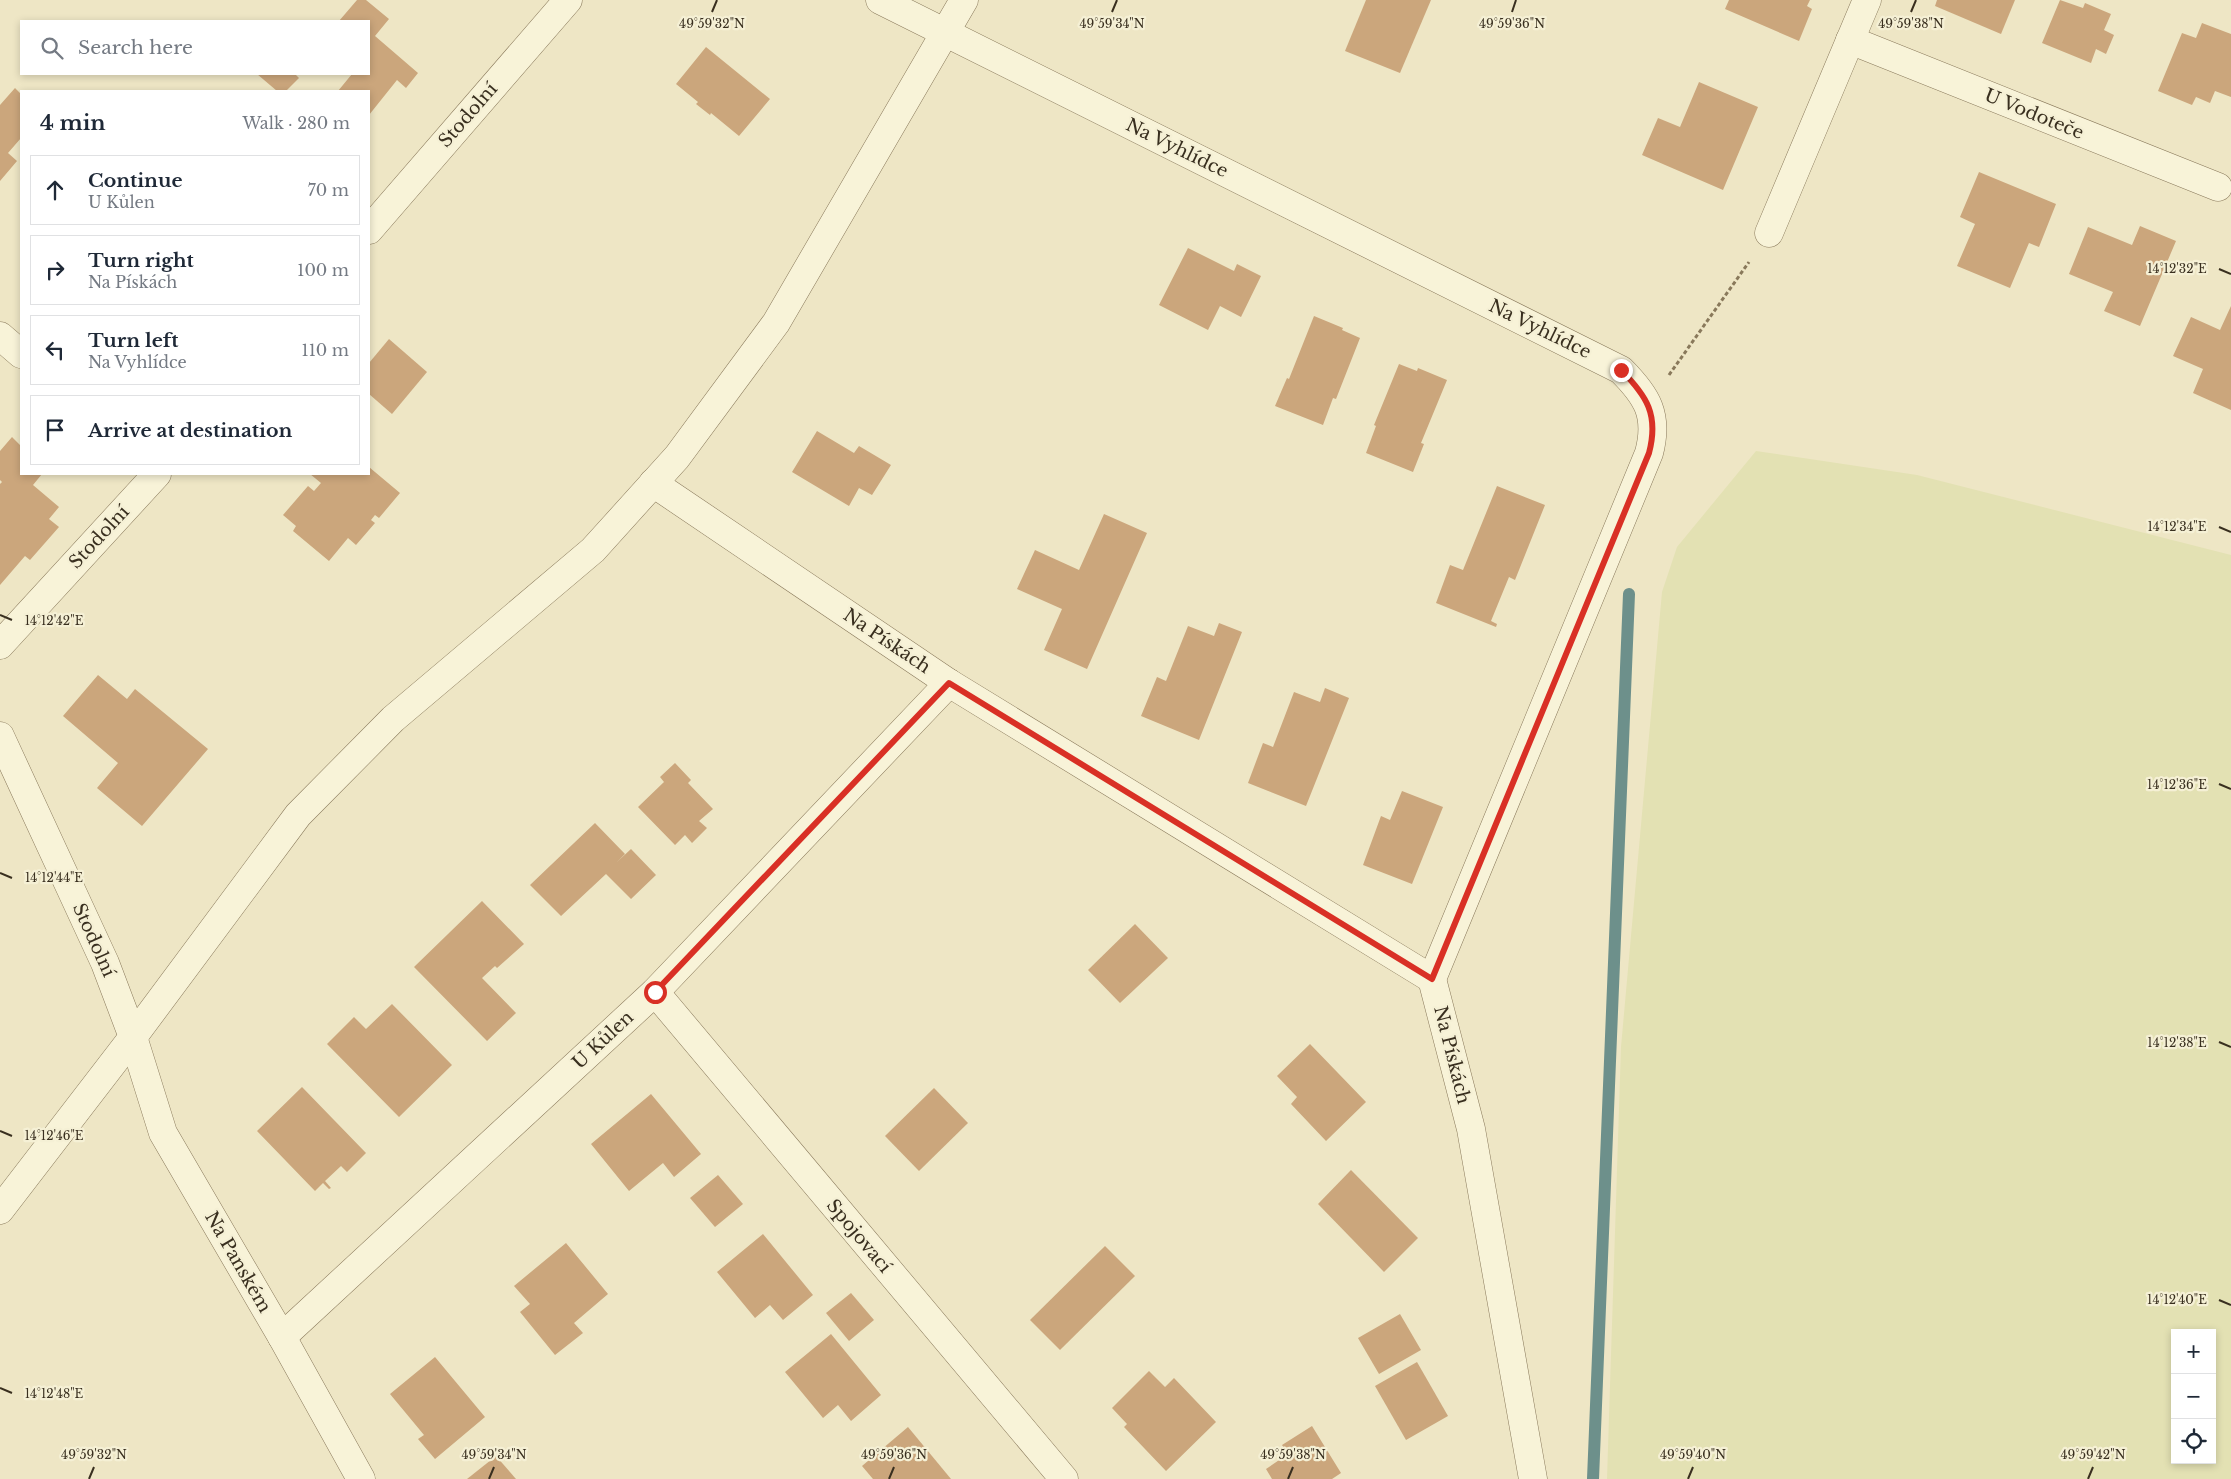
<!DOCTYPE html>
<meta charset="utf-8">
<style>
:root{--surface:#fff;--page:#f2f2f3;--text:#1f2937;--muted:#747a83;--line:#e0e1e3}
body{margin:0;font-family:"Libre Baskerville",serif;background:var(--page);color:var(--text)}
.controls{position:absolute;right:15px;bottom:15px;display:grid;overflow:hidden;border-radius:0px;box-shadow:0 2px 8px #0003}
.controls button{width:45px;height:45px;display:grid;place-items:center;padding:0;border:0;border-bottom:1px solid var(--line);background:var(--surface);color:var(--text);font:25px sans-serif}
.stop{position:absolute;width:15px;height:15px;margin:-11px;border:4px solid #d93025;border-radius:50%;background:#fff}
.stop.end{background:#d93025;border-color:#fff;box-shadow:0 1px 5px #0008}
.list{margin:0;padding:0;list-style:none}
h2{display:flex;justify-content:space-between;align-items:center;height:65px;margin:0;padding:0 20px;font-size:21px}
h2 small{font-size:16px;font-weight:400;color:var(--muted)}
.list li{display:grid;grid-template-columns:32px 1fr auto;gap:15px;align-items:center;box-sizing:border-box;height:70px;margin:0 10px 10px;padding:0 10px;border:1px solid var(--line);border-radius:0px}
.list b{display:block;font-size:19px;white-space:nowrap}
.list p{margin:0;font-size:16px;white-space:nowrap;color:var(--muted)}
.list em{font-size:16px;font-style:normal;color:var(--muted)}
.icon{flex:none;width:28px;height:28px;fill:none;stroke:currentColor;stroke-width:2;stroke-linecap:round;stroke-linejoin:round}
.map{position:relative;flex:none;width:2231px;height:1479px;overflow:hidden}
.search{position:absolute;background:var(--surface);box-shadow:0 2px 8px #0003;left:20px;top:20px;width:350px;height:55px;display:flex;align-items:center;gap:12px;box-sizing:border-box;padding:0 18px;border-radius:0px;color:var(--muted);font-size:19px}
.panel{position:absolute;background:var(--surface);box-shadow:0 2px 8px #0003;left:20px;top:90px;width:350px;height:385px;border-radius:0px}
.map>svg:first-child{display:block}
</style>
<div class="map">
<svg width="2231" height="1479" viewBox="0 0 2231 1479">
<rect width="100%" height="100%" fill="#eee6c5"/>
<!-- farmland -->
<path fill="#e3e1b3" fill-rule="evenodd" d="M1756,451L1917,475L2231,555V1479H1607L1621,1047L1662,592L1677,547ZM2175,1333H2212V1460H2175Z"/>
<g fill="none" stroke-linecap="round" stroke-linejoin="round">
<!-- stream -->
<polyline stroke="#6d908b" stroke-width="12" points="1593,1479 1629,594"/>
</g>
<!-- building -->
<g fill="#cba67c">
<polygon points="357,0 366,0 389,19 375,36 418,73 406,88 397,80 369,115 369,91 338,91 352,74 369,74 369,21 339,21"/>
<polygon points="1366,0 1431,0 1400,73 1345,51"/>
<polygon points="1729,0 1810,0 1807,6 1812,9 1799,41 1725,9"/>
<polygon points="1937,0 2015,0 2001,34 1935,6"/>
<polygon points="2060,0 2083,8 2085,3 2111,14 2104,30 2114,35 2106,54 2096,49 2091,63 2042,43"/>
<polygon points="2202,23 2231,34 2231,97 2215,91 2210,103 2196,97 2192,105 2158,91 2182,33 2196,38"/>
<polygon points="706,47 770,99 739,136 711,113 710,115 696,104 698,102 676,84"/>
<polygon points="257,74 295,74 299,78 286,91 277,91"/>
<polygon points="1699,82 1758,107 1723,190 1642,155 1658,118 1680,127"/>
<polygon points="15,88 21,94 21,138 8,153 17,161 0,181 0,105"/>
<polygon points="1979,172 2056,204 2039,247 2029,243 2010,288 1957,266 1975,224 1960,217"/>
<polygon points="2140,226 2176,241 2140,326 2104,311 2113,292 2069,274 2088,227 2132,245"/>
<polygon points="1188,248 1234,271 1237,264 1261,276 1241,317 1220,306 1208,330 1159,305"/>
<polygon points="2231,306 2231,410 2193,393 2203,369 2173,356 2191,317 2220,330"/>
<polygon points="1314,316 1343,328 1342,330 1360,338 1336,399 1333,398 1323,425 1275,406 1287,378 1289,379"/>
<polygon points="389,339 427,372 392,414 369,394 369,363"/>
<polygon points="1399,364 1417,371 1418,368 1447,380 1421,443 1424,444 1413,472 1366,453 1376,426 1374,425"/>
<polygon points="817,431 854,453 859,446 891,465 872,495 859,488 849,506 792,472"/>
<polygon points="12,437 21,446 21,474 42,474 33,485 59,507 49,519 59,527 30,560 25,556 0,585 0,484 2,482 0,480 0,451"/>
<polygon points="369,467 400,493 379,518 375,515 371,520 375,523 356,545 348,538 329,561 293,531 296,526 283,515 308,486 314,491 321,483 310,474 369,474"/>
<polygon points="1497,486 1545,505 1515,580 1509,577 1491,621 1497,624 1496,627 1436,603 1450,565 1463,570"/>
<polygon points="1104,514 1147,533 1087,669 1044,650 1062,609 1017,589 1035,550 1079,570"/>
<polygon points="1219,623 1242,632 1199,740 1141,716 1157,677 1166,681 1188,626 1214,636"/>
<polygon points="98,675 127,699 135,689 208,749 142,826 97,788 118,763 63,716"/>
<polygon points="1325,688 1349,698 1306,806 1248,783 1263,743 1273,747 1294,692 1320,702"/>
<polygon points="675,763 691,780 688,783 713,809 699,821 707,828 692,843 685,835 675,845 638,807 664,782 660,777"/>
<polygon points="1402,791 1443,807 1412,884 1363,865 1381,816 1390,820"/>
<polygon points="595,823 625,854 617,862 631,849 656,875 631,899 606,874 561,916 530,885"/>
<polygon points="482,901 524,944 497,968 495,966 482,978 516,1013 487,1041 414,967"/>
<polygon points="1135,924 1168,958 1120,1003 1088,970"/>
<polygon points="392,1004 452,1065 399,1117 327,1044 354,1017 366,1029"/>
<polygon points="1310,1044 1366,1102 1326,1141 1291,1104 1297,1097 1277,1076"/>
<polygon points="302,1087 366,1153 347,1172 341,1166 325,1181 331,1188 329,1189 323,1183 315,1191 257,1131"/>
<polygon points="934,1088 968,1123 919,1171 885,1136"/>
<polygon points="651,1094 701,1154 674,1177 663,1163 629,1191 591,1144"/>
<polygon points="1351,1170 1418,1238 1384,1272 1318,1204"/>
<polygon points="718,1175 743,1204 715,1227 690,1198"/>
<polygon points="763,1234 813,1295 783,1320 770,1305 755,1318 717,1272"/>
<polygon points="566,1243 608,1294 574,1323 583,1333 555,1355 520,1312 530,1304 514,1286"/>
<polygon points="1105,1246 1135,1276 1060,1350 1030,1320"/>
<polygon points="851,1293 874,1320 849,1341 826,1313"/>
<polygon points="1400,1314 1421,1350 1379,1374 1358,1338"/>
<polygon points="831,1334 881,1395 851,1421 838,1405 823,1418 785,1372"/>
<polygon points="435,1357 485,1417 435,1459 418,1439 424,1435 390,1394"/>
<polygon points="1417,1362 1448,1416 1406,1440 1375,1386"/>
<polygon points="1149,1371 1165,1387 1174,1378 1216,1422 1166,1471 1124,1427 1127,1424 1112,1408"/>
<polygon points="1312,1426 1341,1473 1332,1479 1272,1479 1266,1469 1288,1454 1282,1445"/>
<polygon points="908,1427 951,1479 873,1479 862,1466"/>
<polygon points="496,1456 516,1479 467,1479"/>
</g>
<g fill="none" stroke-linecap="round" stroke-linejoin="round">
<defs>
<g id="minor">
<path d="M880,0L1621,370C1647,396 1659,415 1649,453L1432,979"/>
<polyline points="1850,40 2218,187"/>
<polyline points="369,230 568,0"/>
<polyline points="1769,233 1867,0"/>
<polyline points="0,336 21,354"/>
<polyline points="653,483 949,683 1432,979 1471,1129 1533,1479"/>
<polyline points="0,645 157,474"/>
<polyline points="0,736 105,963 133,1037 163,1133 282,1337 361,1479"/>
<polyline points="655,992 1064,1479"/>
<polyline points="282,1337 655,992 949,683"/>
</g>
<polyline id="tertiary" points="0,1210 133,1037 298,815 393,719 593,550 677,457 776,323 964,0"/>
</defs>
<!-- minor casing -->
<use href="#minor" stroke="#89795b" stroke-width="29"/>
<!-- tertiary casing -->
<use href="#tertiary" stroke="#89795b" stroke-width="29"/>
<!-- path -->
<polyline stroke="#89795b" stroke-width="3" stroke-dasharray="4 2.5" stroke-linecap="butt" points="1669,375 1749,262"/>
<!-- minor -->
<use href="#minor" stroke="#f8f3d8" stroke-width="28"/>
<!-- tertiary -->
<use href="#tertiary" stroke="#f8f3d8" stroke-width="28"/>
</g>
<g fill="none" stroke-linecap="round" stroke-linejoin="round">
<!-- route -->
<path stroke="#d93025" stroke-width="6" d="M655,992L949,683L1432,979L1649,453C1659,415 1647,396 1621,370"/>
</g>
<!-- ticks -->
<path fill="none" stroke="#392f1f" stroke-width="2" d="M712,12L717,0M1112,12L1117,0M1512,12L1516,0M1911,12L1916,0M2219,269L2231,274M2219,527L2231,532M0,615L12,620M2219,784L2231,789M0,873L12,878M2219,1042L2231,1047M0,1131L12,1136M2219,1300L2231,1305M0,1388L12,1393M89,1479L94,1467M489,1479L494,1467M889,1479L894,1467M1288,1479L1293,1467M1688,1479L1693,1467M2088,1479L2093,1467"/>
<g text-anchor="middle" stroke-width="4.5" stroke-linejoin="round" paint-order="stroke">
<!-- street labels -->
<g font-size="18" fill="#392f1f" stroke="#f5f0d5">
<text transform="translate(2034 114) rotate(22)" y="6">U Vodoteče</text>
<text transform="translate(468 115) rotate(-49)" y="6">Stodolní</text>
<text transform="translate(1177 148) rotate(26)" y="6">Na Vyhlídce</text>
<text transform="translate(1540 329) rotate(26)" y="6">Na Vyhlídce</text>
<text transform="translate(99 537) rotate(-47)" y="6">Stodolní</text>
<text transform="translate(887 641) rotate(34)" y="6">Na Pískách</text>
<text transform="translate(94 940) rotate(66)" y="6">Stodolní</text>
<text transform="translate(603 1040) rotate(-43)" y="6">U Kůlen</text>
<text transform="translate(1452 1055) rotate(76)" y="6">Na Pískách</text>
<text transform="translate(859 1236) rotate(50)" y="6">Spojovací</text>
<text transform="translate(238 1262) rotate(60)" y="6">Na Panském</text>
</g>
</g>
<g font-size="12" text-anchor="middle" fill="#392f1f" stroke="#f5f0d5" stroke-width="4.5" stroke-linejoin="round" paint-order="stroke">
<text x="712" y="28">49°59'32"N</text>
<text x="1112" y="28">49°59'34"N</text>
<text x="1512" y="28">49°59'36"N</text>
<text x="1911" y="28">49°59'38"N</text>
<text x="2177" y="273">14°12'32"E</text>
<text x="2177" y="531">14°12'34"E</text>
<text x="54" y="625">14°12'42"E</text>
<text x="2177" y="789">14°12'36"E</text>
<text x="54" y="882">14°12'44"E</text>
<text x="2177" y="1047">14°12'38"E</text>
<text x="54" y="1140">14°12'46"E</text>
<text x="2177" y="1304">14°12'40"E</text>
<text x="54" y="1398">14°12'48"E</text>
<text x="94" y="1459">49°59'32"N</text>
<text x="494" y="1459">49°59'34"N</text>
<text x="894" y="1459">49°59'36"N</text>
<text x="1293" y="1459">49°59'38"N</text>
<text x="1693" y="1459">49°59'40"N</text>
<text x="2093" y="1459">49°59'42"N</text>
</g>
</svg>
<div class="controls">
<button>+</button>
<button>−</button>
<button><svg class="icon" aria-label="locate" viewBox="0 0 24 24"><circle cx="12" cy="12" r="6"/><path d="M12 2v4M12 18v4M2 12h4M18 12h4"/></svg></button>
</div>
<div class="stop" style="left:655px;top:992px"></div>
<div class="stop end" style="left:1621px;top:370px"></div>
<div class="search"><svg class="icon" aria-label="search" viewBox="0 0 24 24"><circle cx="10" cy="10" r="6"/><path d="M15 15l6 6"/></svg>Search here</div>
<section class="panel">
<h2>4 min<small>Walk · 280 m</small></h2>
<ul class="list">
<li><svg class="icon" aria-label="ahead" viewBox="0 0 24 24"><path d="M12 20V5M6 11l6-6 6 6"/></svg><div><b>Continue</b><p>U Kůlen</p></div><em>70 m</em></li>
<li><svg class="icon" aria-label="right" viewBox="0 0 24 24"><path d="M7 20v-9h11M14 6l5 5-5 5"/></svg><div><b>Turn right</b><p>Na Pískách</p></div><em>100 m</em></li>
<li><svg class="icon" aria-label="left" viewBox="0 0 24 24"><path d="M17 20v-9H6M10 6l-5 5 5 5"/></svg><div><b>Turn left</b><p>Na Vyhlídce</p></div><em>110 m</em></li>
<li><svg class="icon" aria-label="arrive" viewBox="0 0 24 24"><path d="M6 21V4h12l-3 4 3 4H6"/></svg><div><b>Arrive at destination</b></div></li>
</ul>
</section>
</div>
